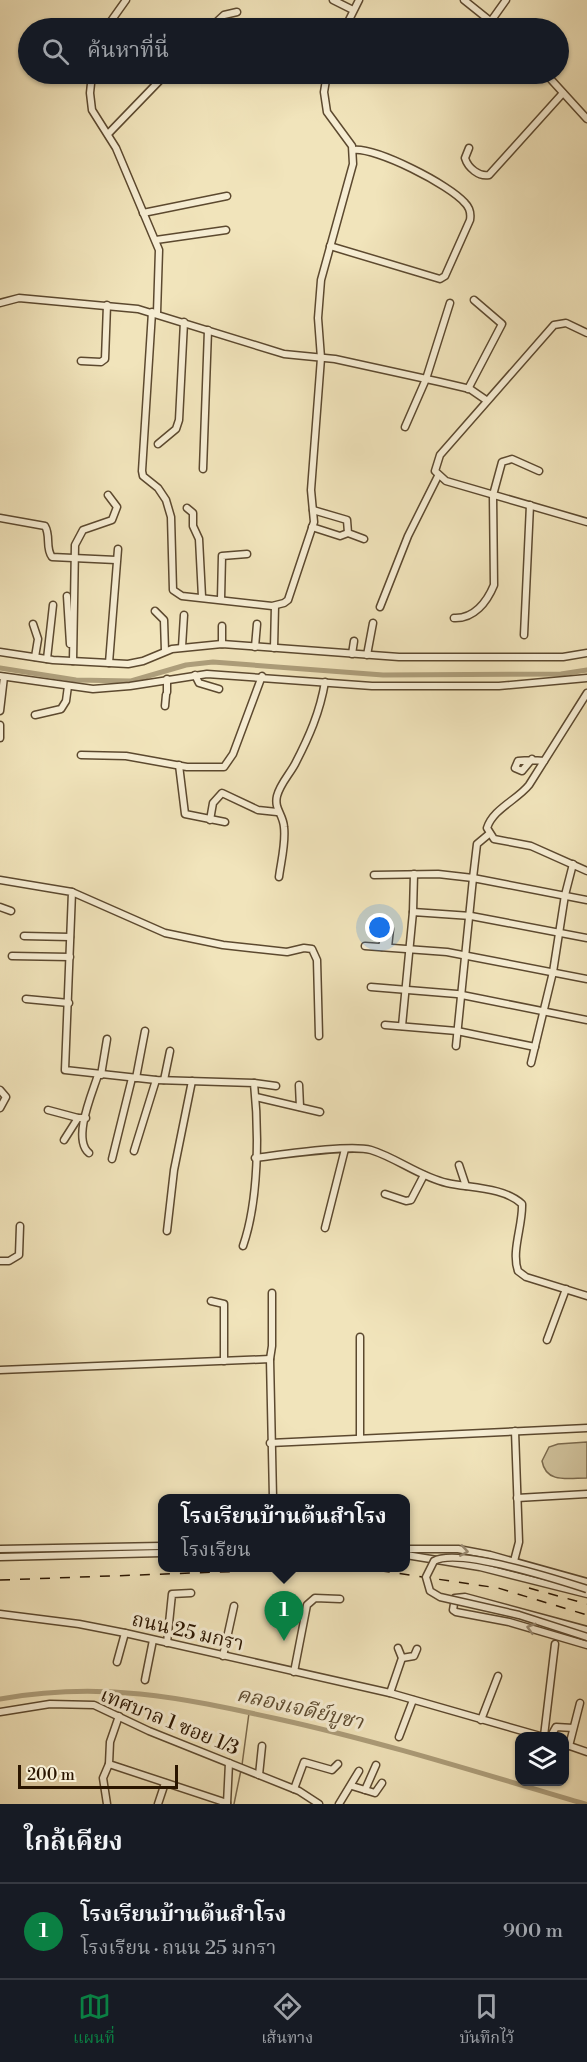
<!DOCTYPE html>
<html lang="th">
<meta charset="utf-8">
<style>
:root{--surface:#171b24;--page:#242831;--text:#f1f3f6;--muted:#9ea1a6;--line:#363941;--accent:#0b8043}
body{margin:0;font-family:"Libre Bodoni","Noto Serif Thai",serif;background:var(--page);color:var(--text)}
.controls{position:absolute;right:18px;bottom:18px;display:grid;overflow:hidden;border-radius:12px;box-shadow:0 2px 4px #0004}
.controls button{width:54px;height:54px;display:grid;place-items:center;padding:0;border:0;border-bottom:2px solid var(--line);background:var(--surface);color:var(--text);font:30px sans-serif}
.scale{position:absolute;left:18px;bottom:15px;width:160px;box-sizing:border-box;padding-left:6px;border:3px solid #2a1500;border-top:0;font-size:16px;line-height:21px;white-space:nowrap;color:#2a1500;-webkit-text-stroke:4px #f6edd3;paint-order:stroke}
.you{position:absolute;left:380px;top:928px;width:21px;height:21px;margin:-15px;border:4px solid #fff;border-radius:50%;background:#1a73e8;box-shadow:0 0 0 9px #1a73e833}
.badge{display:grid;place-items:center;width:39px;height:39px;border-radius:50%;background:var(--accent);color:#fff;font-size:20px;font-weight:700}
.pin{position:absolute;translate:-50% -50px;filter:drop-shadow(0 2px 3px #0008)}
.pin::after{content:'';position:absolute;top:32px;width:21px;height:18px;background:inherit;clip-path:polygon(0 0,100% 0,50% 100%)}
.popup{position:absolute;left:158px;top:1494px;width:252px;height:78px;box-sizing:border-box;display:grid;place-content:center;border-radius:12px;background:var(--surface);filter:drop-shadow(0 2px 4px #0005);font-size:20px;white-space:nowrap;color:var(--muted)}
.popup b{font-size:22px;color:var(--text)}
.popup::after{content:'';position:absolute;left:50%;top:100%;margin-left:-12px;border:12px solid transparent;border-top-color:var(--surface)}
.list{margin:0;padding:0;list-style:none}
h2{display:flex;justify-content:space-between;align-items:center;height:78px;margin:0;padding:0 24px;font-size:26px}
h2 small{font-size:20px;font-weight:400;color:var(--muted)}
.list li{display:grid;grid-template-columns:39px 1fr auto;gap:18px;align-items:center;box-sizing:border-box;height:96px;padding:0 24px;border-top:2px solid var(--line)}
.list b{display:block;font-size:22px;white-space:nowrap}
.list p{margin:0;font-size:20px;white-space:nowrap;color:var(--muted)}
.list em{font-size:20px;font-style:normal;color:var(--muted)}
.icon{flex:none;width:33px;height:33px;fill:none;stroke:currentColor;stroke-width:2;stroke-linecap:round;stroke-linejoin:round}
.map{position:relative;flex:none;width:587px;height:1804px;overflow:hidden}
.search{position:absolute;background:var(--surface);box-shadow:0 2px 4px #0004;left:18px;right:18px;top:18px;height:66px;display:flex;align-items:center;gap:15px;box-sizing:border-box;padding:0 21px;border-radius:33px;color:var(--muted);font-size:22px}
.sheet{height:174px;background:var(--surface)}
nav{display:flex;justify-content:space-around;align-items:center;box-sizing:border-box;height:84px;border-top:2px solid var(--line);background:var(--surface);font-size:16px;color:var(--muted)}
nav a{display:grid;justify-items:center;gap:3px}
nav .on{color:var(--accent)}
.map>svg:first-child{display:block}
</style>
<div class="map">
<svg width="587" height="1804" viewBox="0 0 587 1804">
<rect width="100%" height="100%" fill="#f1e4bb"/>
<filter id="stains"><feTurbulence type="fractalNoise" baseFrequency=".00333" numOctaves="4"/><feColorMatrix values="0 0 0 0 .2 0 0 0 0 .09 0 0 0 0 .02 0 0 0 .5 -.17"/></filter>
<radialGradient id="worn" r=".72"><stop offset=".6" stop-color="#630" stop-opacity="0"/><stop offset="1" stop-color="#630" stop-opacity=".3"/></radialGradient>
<!-- green -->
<path fill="#cfc19b" stroke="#7c6b4e" stroke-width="1.5" d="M587,1442V1478C569,1478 546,1484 542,1461L549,1447L558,1444Z"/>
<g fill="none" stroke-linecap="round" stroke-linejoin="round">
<!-- stream -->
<g stroke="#79674a" stroke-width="1.5">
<polyline points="242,1765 249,1713"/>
<polyline points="234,1804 241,1770"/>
</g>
<!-- canal -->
<g stroke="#ad9e7b" stroke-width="5">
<polyline points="0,668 76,680 131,681 186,665 213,662 383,675 561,674 587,670"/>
<path d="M0,1699C102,1681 179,1697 278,1719C382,1742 483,1774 585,1804"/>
</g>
<defs>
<g id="minor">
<polyline points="333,0 353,10"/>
<polyline points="464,0 499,28"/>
<polyline points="491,21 506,0"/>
<polyline points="106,28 126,0"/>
<polyline points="210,28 224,15 237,12"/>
<polyline points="345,28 359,0"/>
<polyline points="92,74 90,93 92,110 116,148 159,250 157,313"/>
<polyline points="546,74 587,119"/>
<polyline points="108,134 166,74"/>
<path d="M469,148L465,158C468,168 479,177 489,175L563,93"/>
<polyline points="143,213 227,196"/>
<polyline points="156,240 226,230"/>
<path d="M330,246L440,279L445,276L470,220C471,214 470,208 465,203C450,185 376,147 353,150"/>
<polyline points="0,303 19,298 138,309 284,354 335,359 440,382 470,389 486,400"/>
<polyline points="152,312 142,471 143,476 158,488 166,500 171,517 173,590 182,596 272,606 284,603 288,600 314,522 311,490 321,358 318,318 321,280 353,164 352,146 327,112 324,92 327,74"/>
<polyline points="587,333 566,323 554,325 440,455 435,471 446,481 587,522"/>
<polyline points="81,361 101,362 105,359 107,305"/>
<polyline points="468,389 502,324 474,300"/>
<polyline points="405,427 426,379 450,303"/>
<polyline points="158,444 176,429 179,420 184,322"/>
<polyline points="203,469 208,330"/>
<polyline points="187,508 193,513 193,526 199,539 202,597"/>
<polyline points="313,510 347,520 348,533 364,539"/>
<path d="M0,518L45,526C51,536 45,548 52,557L116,560"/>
<polyline points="312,527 340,536 348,533"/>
<polyline points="67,596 70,644"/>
<polyline points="221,599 222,556 247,554"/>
<polyline points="380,607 408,536 438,476"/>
<polyline points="155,611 164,620 165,651"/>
<path d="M454,618C474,619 487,602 494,585L493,495L502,462L512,459L539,471"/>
<polyline points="33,624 38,639 35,657"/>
<polyline points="524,635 530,505"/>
<polyline points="222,644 222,626"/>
<polyline points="182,647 184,615"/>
<polyline points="255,647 257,624"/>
<polyline points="274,648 275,606"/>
<polyline points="0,652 53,660 128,664 143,661 172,649 222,644 399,657 563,657 587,653"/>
<polyline points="352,654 354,641"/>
<polyline points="367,655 373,623"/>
<polyline points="47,659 53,605"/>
<polyline points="73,661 75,545 83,530 112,520 117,507 108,495"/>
<polyline points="109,663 118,549"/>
<polyline points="195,675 199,683 219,689"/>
<polyline points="0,676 93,689 130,686 207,674 372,686 499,686 587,678"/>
<polyline points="167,692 167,679"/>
<path d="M587,693L529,785C517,800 493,809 487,828L494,839L531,846L587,871"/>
<polyline points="165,706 166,695"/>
<polyline points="0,711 4,677"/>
<polyline points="35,715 61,709 66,701 68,686"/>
<polyline points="0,725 0,738"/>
<polyline points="81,755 126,756 187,767 224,767 233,754 262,676"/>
<path d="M532,759L522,771L515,768L518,761C527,760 535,760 544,761"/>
<polyline points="179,765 185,814 225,822"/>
<polyline points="210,820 213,803 222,793 258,810 277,812"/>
<polyline points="374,875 438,874 473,878 477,844 489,834"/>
<path d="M279,877C281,861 286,843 284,827C283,814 274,809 277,796C280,784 289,775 295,764C309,737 320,712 325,682"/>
<path d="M0,880L72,892L65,1070L156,1080L254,1083C259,1131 259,1200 243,1246"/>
<polyline points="72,892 165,933 223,945 287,952 304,948 312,949 317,960 319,1036"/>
<polyline points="0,907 11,911"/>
<polyline points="413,912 414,874"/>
<polyline points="24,936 70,937"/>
<polyline points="365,946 447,952 587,979"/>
<polyline points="382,947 387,926 390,929 388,947"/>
<polyline points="12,956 70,957"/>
<polyline points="371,987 457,994 587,1020"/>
<polyline points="26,999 69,1003"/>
<polyline points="385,1025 457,1031 535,1047"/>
<polyline points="402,1026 413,912 471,916 587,938"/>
<polyline points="456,1046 473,878 587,900"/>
<polyline points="531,1063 553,972 565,895 573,864"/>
<polyline points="101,1075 107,1039"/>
<polyline points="136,1078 145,1031"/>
<polyline points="164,1080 170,1051"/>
<polyline points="254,1083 276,1086"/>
<polyline points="299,1085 300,1107"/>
<polyline points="0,1090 6,1097 0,1108"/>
<polyline points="256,1097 320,1112"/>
<polyline points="48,1110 78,1118"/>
<polyline points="64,1140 78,1118 86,1118"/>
<polyline points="134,1151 156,1080"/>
<path d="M89,1153C72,1139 92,1094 98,1075"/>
<path d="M255,1158C280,1155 350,1144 371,1150C397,1158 420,1177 447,1183C469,1188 504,1187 522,1204C523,1225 511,1251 518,1271L526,1277L587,1296"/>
<polyline points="112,1159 132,1078"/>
<polyline points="459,1165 466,1186"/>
<polyline points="385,1194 406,1201 411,1200 424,1175"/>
<polyline points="325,1228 345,1149"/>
<polyline points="167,1231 174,1170 192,1081"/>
<polyline points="0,1261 9,1261 19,1255 20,1226"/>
<polyline points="211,1301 224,1304 224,1361"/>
<polyline points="547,1340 566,1289"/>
<polyline points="270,1359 272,1346 272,1293"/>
<polyline points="0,1370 270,1359 273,1498"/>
<polyline points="360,1438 360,1337"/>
<polyline points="270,1443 587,1428"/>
<polyline points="517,1498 587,1494"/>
<polyline points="0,1549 162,1546"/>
<polyline points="406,1549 458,1549 490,1555 587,1582"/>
<polyline points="406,1555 480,1567 587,1594"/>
<polyline points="0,1557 162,1553"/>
<polyline points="514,1561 519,1542 515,1431"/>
<polyline points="0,1614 79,1624 125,1633 390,1693 540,1736"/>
<polyline points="587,1630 465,1597 455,1598 453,1610 456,1612 509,1622 587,1645"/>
<polyline points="167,1643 172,1594 191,1593"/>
<polyline points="223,1656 234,1606"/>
<polyline points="402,1658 414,1656 417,1649"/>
<polyline points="117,1662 125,1633"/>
<polyline points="294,1672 307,1605 315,1598 340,1599"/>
<polyline points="145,1680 153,1640"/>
<polyline points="390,1693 402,1658 398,1648"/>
<polyline points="0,1712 50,1704 94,1705 149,1731 299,1791 319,1804"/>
<polyline points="119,1716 110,1742 109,1764 227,1803"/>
<polyline points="481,1720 498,1676"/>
<polyline points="544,1736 555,1644"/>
<polyline points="551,1736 556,1727 573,1728"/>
<polyline points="399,1737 413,1700"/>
<polyline points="564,1744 587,1752"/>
<polyline points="569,1746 580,1703"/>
<polyline points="259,1775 262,1746"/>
<polyline points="352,1786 375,1793 382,1783"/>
<polyline points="294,1789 304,1762 332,1770 338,1764"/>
<polyline points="365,1790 376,1765"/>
<polyline points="107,1804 103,1778 109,1764"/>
<polyline points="158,1804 165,1783"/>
<polyline points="227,1804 229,1763"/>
<polyline points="339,1804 359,1771"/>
</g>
</defs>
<!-- minor casing -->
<use href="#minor" stroke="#5c492f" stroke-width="9"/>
<!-- minor -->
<use href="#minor" stroke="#f6edd3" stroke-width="6"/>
<!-- rail -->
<g stroke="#2a1500" stroke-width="1.5" stroke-dasharray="10 10" stroke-linecap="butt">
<polyline points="0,1580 302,1569 382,1571 498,1588 587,1615"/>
<polyline points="529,1588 587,1604"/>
</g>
<defs>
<path id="minor-bridge" d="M587,1589C559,1580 458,1547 434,1561L426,1577L430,1591L440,1597L519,1615L587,1637"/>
</defs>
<!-- minor-bridge casing -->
<use href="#minor-bridge" stroke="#5c492f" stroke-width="9" stroke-linecap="butt"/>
<!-- minor-bridge -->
<use href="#minor-bridge" stroke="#f6edd3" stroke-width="6"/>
</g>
<!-- one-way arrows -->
<defs><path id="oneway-chevron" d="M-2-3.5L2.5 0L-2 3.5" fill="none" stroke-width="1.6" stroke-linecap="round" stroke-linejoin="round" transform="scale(1.5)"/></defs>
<g stroke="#9a8c74">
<use href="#oneway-chevron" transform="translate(464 1551) rotate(9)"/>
<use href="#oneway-chevron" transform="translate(531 1628) rotate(-164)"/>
</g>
<g text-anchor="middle" stroke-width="6" stroke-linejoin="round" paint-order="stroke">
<!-- street labels -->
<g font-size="20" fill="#2a1500" stroke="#f6edd3">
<text transform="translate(188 1631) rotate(13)" y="7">ถนน 25 มกรา</text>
<text transform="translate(170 1721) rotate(22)" y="7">เทศบาล 1 ซอย 1/3</text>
</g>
<!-- water labels -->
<g font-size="21" font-style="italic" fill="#5e4c31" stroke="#f6edd3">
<text transform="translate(300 1708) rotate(13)" y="7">คลองเจดีย์บูชา</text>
</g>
</g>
<rect width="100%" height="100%" filter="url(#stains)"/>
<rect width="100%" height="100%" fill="url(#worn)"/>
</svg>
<div class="controls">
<button><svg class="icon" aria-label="layers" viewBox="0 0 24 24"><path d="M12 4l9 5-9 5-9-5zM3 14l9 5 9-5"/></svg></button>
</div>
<div class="scale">200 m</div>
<div class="you"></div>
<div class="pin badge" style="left:284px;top:1641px">1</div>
<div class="popup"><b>โรงเรียนบ้านต้นสำโรง</b>โรงเรียน</div>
<div class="search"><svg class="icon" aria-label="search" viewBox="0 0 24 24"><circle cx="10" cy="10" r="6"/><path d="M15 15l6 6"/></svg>ค้นหาที่นี่</div>
</div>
<section class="sheet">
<h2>ใกล้เคียง<small></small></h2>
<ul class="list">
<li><span class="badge">1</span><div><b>โรงเรียนบ้านต้นสำโรง</b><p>โรงเรียน · ถนน 25 มกรา</p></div><em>900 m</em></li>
</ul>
</section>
<nav>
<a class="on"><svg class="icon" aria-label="map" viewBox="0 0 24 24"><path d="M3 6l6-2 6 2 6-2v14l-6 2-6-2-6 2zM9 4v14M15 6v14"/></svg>แผนที่</a>
<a><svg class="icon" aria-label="directions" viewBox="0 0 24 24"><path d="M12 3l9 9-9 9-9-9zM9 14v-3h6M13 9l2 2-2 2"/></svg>เส้นทาง</a>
<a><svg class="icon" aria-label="saved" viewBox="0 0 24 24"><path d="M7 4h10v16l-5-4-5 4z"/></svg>บันทึกไว้</a>
</nav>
